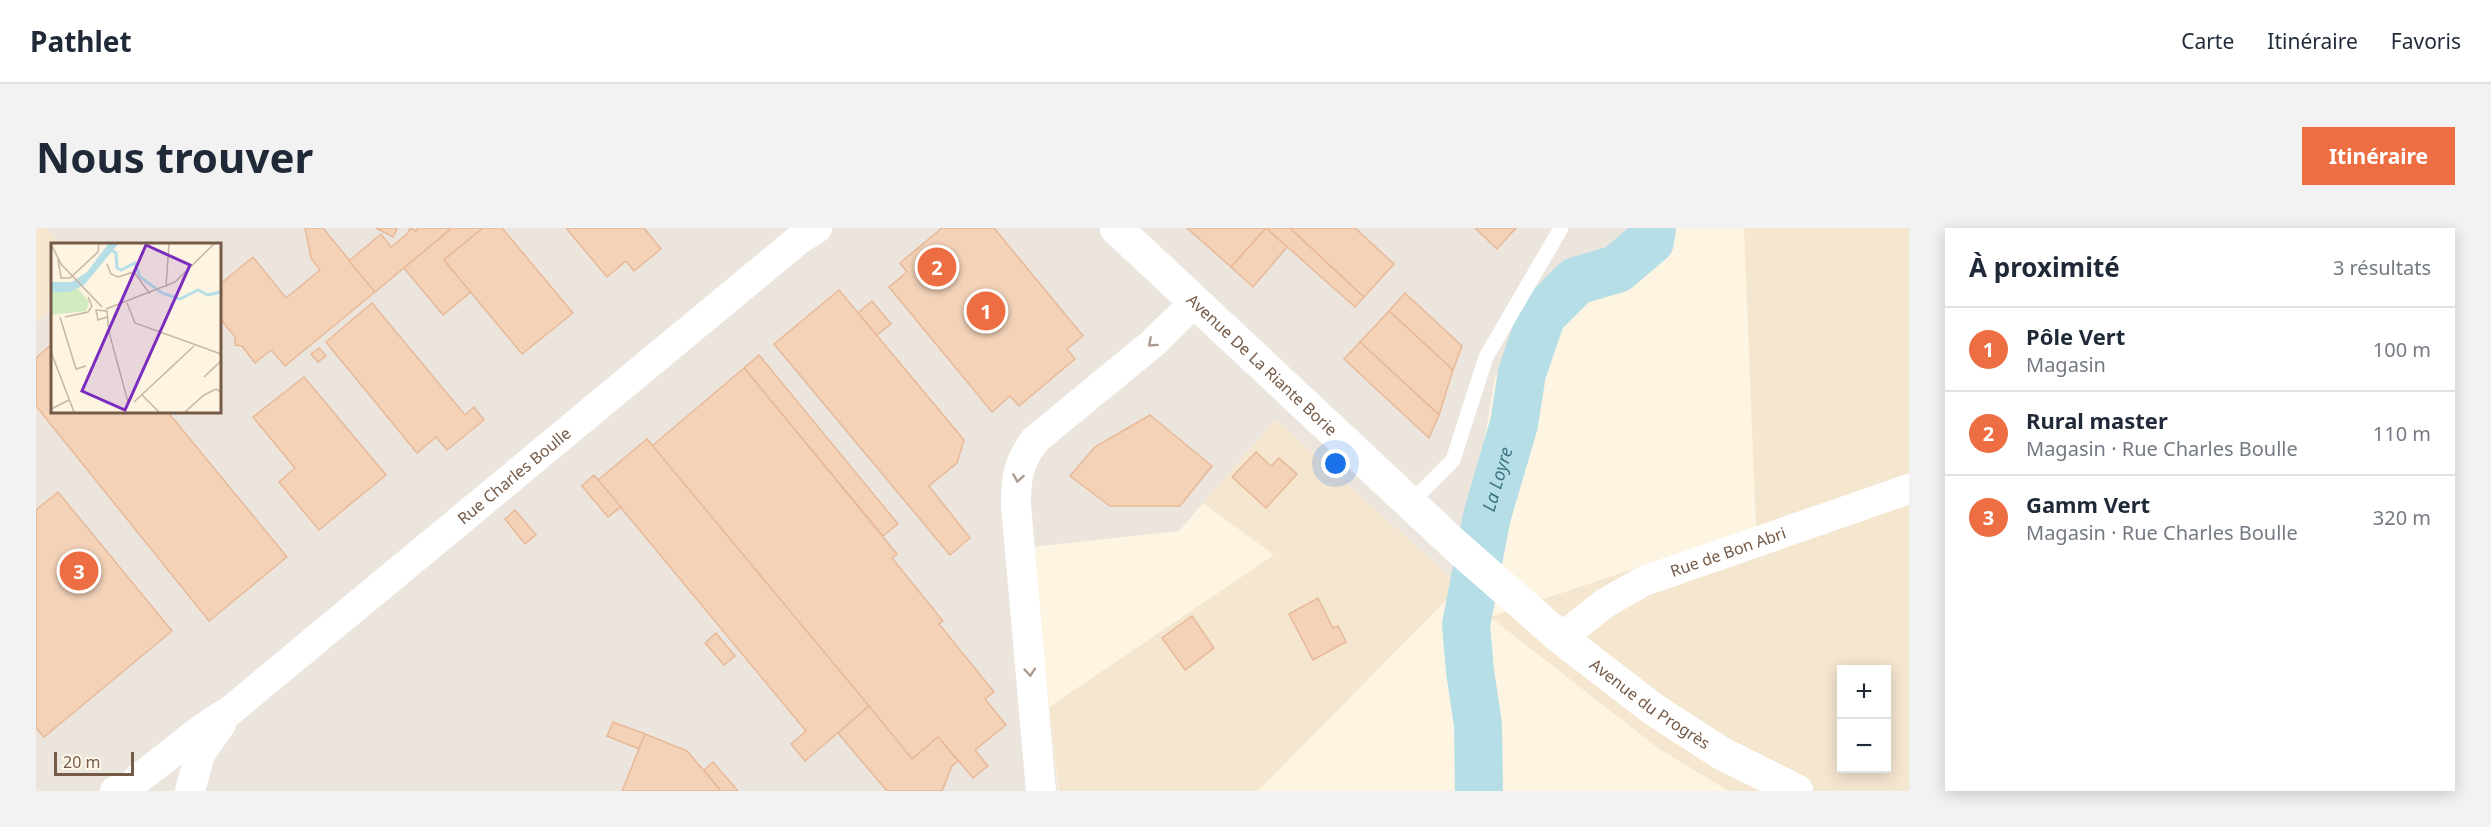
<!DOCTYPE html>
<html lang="fr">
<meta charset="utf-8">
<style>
:root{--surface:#fff;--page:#f2f2f3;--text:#1f2937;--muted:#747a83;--line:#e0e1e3;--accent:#ec6e42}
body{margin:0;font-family:"Noto Sans",sans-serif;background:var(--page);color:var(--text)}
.controls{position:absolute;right:18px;bottom:18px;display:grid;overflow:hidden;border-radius:0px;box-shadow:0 3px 15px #0003}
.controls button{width:54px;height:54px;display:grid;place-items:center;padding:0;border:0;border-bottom:2px solid var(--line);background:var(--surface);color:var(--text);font:30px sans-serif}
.scale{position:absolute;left:18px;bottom:15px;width:80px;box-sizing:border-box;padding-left:6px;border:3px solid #755a47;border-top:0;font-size:16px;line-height:21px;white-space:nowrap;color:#755a47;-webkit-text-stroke:4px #fff7e9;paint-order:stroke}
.you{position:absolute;left:1300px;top:236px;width:21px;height:21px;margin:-15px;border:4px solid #fff;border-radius:50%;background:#1a73e8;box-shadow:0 0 0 9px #1a73e833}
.badge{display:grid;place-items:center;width:39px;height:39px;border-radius:50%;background:var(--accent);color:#fff;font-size:20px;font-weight:700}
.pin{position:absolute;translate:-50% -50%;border:3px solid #fff;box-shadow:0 2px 6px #0006}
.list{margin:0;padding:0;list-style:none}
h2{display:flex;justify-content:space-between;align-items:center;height:78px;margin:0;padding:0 24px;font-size:26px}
h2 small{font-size:20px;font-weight:400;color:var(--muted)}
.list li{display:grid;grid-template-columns:39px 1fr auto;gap:18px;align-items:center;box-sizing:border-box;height:84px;padding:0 24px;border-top:2px solid var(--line)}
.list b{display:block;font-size:22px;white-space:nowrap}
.list p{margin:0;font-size:20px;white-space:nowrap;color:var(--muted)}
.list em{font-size:20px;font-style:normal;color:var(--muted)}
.map{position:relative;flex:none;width:1873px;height:563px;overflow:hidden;border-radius:0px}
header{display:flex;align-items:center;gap:36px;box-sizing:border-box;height:84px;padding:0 30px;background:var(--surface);border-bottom:2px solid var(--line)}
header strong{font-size:28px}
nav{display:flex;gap:33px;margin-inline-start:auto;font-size:21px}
.intro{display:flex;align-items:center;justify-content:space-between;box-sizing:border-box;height:144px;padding:0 36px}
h1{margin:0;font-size:42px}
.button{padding:15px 27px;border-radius:0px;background:var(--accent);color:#fff;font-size:21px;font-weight:700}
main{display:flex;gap:36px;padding:0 36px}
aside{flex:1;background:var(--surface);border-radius:0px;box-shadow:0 3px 15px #0003}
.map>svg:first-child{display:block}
</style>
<header>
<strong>Pathlet</strong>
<nav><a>Carte</a><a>Itinéraire</a><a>Favoris</a></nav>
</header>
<div class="intro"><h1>Nous trouver</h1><a class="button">Itinéraire</a></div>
<main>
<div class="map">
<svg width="1873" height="563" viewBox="0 0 1873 563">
<rect width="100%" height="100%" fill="#fdf4e2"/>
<!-- residential -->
<g fill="#f5e6d0" fill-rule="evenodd">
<polygon points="0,0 12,0 24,16 16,16 16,82 0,95"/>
<path d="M1708,0H1873V563H1693L1622,520L1454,389L1720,300ZM1806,442H1850V540H1806Z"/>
<polygon points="1240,191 1424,358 1222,563 1023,563 1013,479 1238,327 1167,275"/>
</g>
<!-- industrial -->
<polygon fill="#ece5dd" points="12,0 1594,0 1592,11 1555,27 1507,62 1459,149 1424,358 1240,191 1143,303 996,319 1022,563 0,563 0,95 16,82 16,183 183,183 183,16 24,16"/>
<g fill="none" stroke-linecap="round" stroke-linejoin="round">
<!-- river -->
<path stroke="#b6dee7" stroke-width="48" id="s1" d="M1443,563L1442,497L1434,443L1430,397L1451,288L1478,196L1486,145L1506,87L1540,53L1581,41L1614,13L1616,0"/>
</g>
<!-- building -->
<g fill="#f3d2b8" stroke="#e7b998" stroke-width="1.5">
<polygon points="269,0 287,0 339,64 249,138 235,122 219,135 206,118 199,117 199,109 183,89 183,57 217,29 250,70 284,42 275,30"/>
<polygon points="340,0 359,0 361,1 357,9"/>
<polygon points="374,0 380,3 382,0 416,0 339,64 313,33 345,6 355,19 371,6"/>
<polygon points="416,0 447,0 408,32 435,64 407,87 368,40"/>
<polygon points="447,0 466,0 537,85 486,126 408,32"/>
<polygon points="530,0 608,0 625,21 598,43 590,33 571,49"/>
<polygon points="906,0 958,0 1047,108 1031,121 1039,131 983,178 974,168 956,184 853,59 871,44 864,35"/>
<polygon points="1151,0 1230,0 1195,39"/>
<polygon points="1230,0 1254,0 1328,69 1319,79"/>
<polygon points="1230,0 1251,19 1217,59 1195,39"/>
<polygon points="1254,0 1319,0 1358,36 1328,69"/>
<polygon points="1439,0 1480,0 1461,21"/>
<polygon points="803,62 928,212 921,235 893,258 934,310 914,327 738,116"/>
<polygon points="1369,65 1426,118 1417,142 1353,83"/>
<polygon points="836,73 855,96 841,107 822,85"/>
<polygon points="336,75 429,187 438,179 448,192 411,222 400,209 381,225 290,114"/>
<polygon points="1353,83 1417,142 1403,187 1324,114"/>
<polygon points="1324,114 1403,187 1393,210 1308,131"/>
<polygon points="16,116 16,183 131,183 251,329 173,393 0,178 0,130"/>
<polygon points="283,120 290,128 282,134 275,126"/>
<polygon points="723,127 862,296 847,308 708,140"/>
<polygon points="708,140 861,326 856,330 907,393 903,396 958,464 949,471 970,497 939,522 952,538 937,550 902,509 876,531 616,218"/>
<polygon points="268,149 350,247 283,302 243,254 259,240 217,189"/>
<polygon points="1114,187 1176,238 1144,278 1074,278 1034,248 1059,219"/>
<polygon points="611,211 833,478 769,533 755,516 770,503 562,252"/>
<polygon points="1220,224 1235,238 1243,230 1261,246 1230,280 1196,249"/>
<polygon points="558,247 585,279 572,289 546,258"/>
<polygon points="22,264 136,403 8,509 0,500 0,282"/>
<polygon points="479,282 500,307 489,316 469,291"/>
<polygon points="1282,370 1297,400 1302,398 1310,414 1277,432 1253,386"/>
<polygon points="1156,388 1178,420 1149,442 1126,410"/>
<polygon points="680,405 699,428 688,437 669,415"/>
<polygon points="833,478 876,531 902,509 922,533 916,538 906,563 851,563 802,505"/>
<polygon points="577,494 609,506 603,521 571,508"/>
<polygon points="609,506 651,523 685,563 586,563"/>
<polygon points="677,534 702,563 685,563 668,542"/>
</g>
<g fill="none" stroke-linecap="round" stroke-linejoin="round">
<!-- lane -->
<polyline stroke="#fff" stroke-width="15" points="1374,275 1417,232 1450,129 1525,0"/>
<!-- street -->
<g stroke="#fff" stroke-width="30">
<path id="s2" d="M1525,410L1569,375L1608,353L1873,261"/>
<path id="s3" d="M103,550C134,528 160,502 194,483L761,13L781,0"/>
<polyline points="79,563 94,558"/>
<polyline points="154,563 164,526 185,496"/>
<path d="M1005,563L980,277C980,249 982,235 999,212L1117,115L1158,75"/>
</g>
<!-- secondary -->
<path stroke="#fff" stroke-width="33" id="s4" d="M1080,0L1420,318L1525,410L1617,481L1685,525L1761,563"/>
</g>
<!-- one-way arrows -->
<defs><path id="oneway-chevron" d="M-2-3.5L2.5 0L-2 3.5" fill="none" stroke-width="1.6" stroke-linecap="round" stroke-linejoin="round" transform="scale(1.5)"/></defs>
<g stroke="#ac9c91">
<use href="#oneway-chevron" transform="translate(1116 115) rotate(138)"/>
<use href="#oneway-chevron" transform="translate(982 250) rotate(99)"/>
<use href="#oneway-chevron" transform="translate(994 444) rotate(85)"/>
</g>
<g text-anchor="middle" stroke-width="4.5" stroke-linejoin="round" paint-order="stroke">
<!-- street labels -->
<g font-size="16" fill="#755a47" stroke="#fff7e9">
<text dy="6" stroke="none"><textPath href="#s4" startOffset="200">Avenue De La Riante Borie</textPath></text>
<text dy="6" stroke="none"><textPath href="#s3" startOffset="482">Rue Charles Boulle</textPath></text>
<text dy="6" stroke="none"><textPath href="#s2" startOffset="190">Rue de Bon Abri</textPath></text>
<text dy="6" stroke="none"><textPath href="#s4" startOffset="716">Avenue du Progrès</textPath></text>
</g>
<!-- water labels -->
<g font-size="18" font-style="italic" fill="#3d7583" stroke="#fff7e9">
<text dy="6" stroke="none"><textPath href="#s1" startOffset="316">La Loyre</textPath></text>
</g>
</g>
<!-- overview -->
<g transform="translate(15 15)">
<rect width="170" height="170" fill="#fdf4e2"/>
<path d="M27,45L38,59L35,68L0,72V49Z" fill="#d0ebc0"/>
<path d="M58,0H68L33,42L18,49H0V39H21L36,29Z" fill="#b6dee7"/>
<path fill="none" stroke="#b6dee7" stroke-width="3" d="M58,6L65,10L66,25L70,27L84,20L89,34L111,50L129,56L147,47L157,52L170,49"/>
<path fill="none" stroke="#c7b6a4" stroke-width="1.5" d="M0,1L10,21L51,64M7,16L10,35H19L47,9L48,0M56,21L60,31L67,34L83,29L99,51M115,44L118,0M76,60L84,80L170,111M55,66L124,39L164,0M9,74L25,126L35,123M14,74L37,69L41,63L37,54M56,74L47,77L45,67L56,68L58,89L77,159M0,109L23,169M153,134L170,118M91,152L108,169M83,159L143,103M0,166L18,157M134,169L153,152L165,146L170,149"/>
<path fill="#7b2cbf" fill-opacity="0.15" stroke="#7b2cbf" stroke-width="3" d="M95,2L139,22L74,167L31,148Z"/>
<rect width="170" height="170" fill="none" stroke="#755a47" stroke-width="3"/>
</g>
</svg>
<div class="controls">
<button>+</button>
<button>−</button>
</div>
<div class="scale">20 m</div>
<div class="you"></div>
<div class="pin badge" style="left:950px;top:83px">1</div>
<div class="pin badge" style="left:901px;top:39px">2</div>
<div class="pin badge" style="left:43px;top:343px">3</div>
</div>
<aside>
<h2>À proximité<small>3 résultats</small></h2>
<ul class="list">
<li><span class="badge">1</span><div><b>Pôle Vert</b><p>Magasin</p></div><em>100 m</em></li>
<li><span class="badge">2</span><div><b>Rural master</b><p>Magasin · Rue Charles Boulle</p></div><em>110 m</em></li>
<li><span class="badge">3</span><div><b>Gamm Vert</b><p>Magasin · Rue Charles Boulle</p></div><em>320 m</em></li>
</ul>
</aside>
</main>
